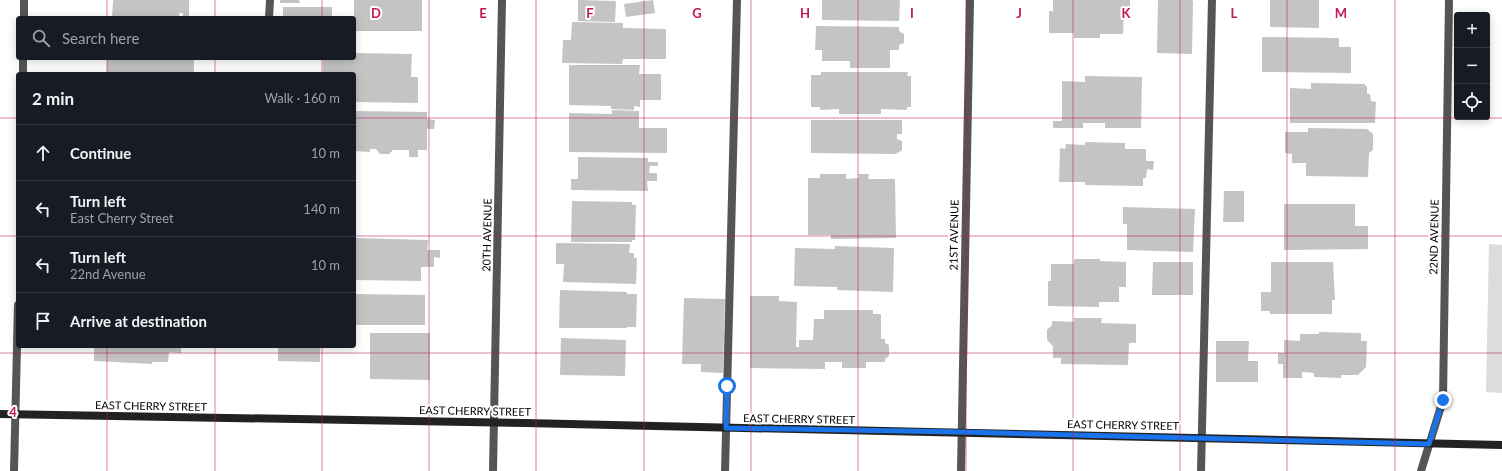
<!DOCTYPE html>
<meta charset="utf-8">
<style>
:root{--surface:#171b24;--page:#20242c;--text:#f1f3f6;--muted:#9ea1a6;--line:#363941}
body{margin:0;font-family:Lato,sans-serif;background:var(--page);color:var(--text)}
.controls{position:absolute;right:12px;top:12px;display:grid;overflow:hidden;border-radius:4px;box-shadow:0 2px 10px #0003}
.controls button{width:36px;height:36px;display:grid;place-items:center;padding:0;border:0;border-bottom:1px solid var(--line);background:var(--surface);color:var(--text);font:20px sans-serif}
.stop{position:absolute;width:12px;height:12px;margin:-9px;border:3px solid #1a73e8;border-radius:50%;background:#fff}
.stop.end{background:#1a73e8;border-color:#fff;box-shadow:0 1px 4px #0008}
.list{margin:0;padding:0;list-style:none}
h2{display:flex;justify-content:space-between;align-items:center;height:52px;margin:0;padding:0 16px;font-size:17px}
h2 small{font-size:13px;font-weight:400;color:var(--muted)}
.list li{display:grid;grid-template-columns:26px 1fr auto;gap:12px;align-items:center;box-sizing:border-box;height:56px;padding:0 16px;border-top:1px solid var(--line)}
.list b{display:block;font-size:15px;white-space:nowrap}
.list p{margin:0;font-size:13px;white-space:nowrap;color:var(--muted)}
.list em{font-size:13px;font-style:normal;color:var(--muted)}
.icon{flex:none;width:22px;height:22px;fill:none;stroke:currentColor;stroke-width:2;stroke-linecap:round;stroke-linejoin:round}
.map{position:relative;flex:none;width:1502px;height:471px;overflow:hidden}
.search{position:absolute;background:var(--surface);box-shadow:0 2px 10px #0003;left:16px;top:16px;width:340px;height:44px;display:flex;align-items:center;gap:10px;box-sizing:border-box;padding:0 14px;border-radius:4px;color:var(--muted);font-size:15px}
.panel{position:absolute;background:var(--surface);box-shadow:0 2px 10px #0003;left:16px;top:72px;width:340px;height:276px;border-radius:4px}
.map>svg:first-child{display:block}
</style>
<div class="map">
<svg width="1502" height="471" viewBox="0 0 1502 471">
<rect width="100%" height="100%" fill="#fff"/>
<!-- green -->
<polygon fill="#dcdcdc" points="1489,244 1502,245 1502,393 1486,392"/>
<!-- building -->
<g fill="#c4c4c4">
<polygon points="113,0 189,0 189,18 183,18 183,13 179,13 179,18 112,18"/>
<polygon points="280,0 299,0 300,3 280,3"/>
<rect x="354" y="0" width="68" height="31"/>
<polygon points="578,0 616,1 615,22 578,21"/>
<polygon points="653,0 655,13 626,17 624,4"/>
<polygon points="822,0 900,0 899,21 822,20"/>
<polygon points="1053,0 1130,0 1130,14 1124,14 1123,34 1100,34 1100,38 1074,38 1074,33 1049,33 1049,11 1053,11"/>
<polygon points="1158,0 1191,0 1193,1 1192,54 1157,53"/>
<polygon points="1270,0 1319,0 1319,28 1270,27"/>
<rect x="283" y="7" width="49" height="11"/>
<polygon points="572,22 623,23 623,28 666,29 666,59 623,59 622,64 562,63 563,40 571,40"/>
<polygon points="816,26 899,27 899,31 904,34 904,43 899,45 899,50 890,50 890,68 850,68 850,61 822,61 822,50 815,50"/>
<polygon points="1262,37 1339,38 1339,47 1351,47 1351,73 1262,72"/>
<polygon points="354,53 412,54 411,77 418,77 418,103 354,102 354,74 323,74 323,58 354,58"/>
<rect x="107" y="58" width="87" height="16"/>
<polygon points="569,65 640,65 639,74 661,74 661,100 640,100 640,107 634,106 634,110 611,109 611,106 569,105"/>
<polygon points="821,72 908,72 907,76 911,76 911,107 907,107 907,110 881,109 881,114 839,114 839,109 820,110 820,107 811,107 811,75 821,75"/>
<polygon points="1085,76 1142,77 1141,128 1105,128 1105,123 1083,123 1083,128 1053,128 1053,121 1062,121 1062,81 1085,82"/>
<polygon points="1311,83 1365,84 1365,86 1367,86 1367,94 1370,94 1371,101 1376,102 1375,123 1290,123 1290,88 1311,89"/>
<polygon points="612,110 639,111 639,128 667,128 667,153 569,152 569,113 612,114"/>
<polygon points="354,111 427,112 427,119 435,120 434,129 427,129 427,150 418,150 418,157 409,157 409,150 393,150 389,154 380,154 376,149 370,149 370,152 354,151"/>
<polygon points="811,120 902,120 902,134 897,134 897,139 902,141 902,150 896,154 811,153"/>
<polygon points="1308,128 1367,129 1373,134 1373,150 1369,153 1368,177 1306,176 1306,163 1292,163 1292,154 1285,153 1285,132 1308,132"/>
<polygon points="1085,142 1125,143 1125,149 1146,149 1146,161 1154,161 1153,170 1147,169 1146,178 1143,178 1143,186 1085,185 1085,182 1059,182 1060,148 1065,149 1066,144 1085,145"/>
<polygon points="578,157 648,158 648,162 658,162 658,166 650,166 649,173 657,173 657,181 647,181 648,191 571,190 571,179 578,179"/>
<polygon points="820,174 846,174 846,179 859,178 858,174 869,174 868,179 895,179 896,238 831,239 831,235 808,235 808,178 820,178"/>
<polygon points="1224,191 1244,191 1244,222 1223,222"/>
<polygon points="572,201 632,202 632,205 636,205 635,240 632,240 632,242 571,242"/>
<polygon points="1284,204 1355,204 1355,226 1368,226 1368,249 1284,250"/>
<polygon points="1123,207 1195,209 1193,252 1127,250 1127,224 1123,224"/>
<polygon points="356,238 428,240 427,250 440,250 440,258 434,257 434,267 421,267 421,281 355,280"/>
<polygon points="556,243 630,244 629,253 634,253 634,258 637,258 636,284 563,282 564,264 556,264"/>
<polygon points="835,246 894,248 893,292 837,290 837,287 794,286 795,248 835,249"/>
<polygon points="1074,259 1100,259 1100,261 1126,262 1126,287 1119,287 1119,302 1099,302 1099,307 1048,306 1048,281 1051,281 1051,264 1074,264"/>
<polygon points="1153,262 1193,262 1193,295 1152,295"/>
<polygon points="1271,262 1333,262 1335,300 1332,300 1332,314 1270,314 1270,311 1261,311 1261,292 1271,292"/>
<polygon points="560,290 627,292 627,294 637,294 636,327 627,327 627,328 559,328"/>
<polygon points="354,294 425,295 425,325 354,325"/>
<polygon points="750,296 779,296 779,301 797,302 796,347 799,347 799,340 813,340 814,319 824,319 824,310 873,310 873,314 881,314 881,339 885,339 885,343 889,345 889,356 885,359 885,362 866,362 866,368 842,368 842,362 825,362 825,369 750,368"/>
<polygon points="684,298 725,299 723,373 701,372 701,364 682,364"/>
<polygon points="1074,318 1102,318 1101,323 1136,324 1136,343 1129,343 1128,365 1061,364 1061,358 1053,358 1053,346 1047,340 1047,330 1052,325 1052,321 1074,322"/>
<polygon points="1319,332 1361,333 1361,341 1367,341 1366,367 1358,375 1341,375 1341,378 1314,377 1314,373 1302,372 1302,378 1283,378 1283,364 1278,364 1278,353 1284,353 1284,340 1300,341 1300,334 1319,334"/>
<polygon points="370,333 430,333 430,380 370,379"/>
<polygon points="561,338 626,340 625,376 560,375"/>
<polygon points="1216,341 1249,341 1248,361 1258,361 1258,382 1216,382"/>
<polygon points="94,346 181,346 181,353 169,352 168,362 152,362 152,364 94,361"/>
<polygon points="278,346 320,346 320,362 278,361"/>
</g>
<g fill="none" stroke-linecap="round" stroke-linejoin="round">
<!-- service -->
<g stroke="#555" stroke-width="8">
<polyline points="269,18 270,0"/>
<polyline points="725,471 737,0"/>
<polyline points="1201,471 1212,0"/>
</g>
<!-- minor -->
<g stroke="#555" stroke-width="8">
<polyline points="24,18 24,0"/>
<polyline points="23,74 23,58"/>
<polyline points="14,471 18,305"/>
<polyline points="493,471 502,0"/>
<polyline points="961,471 970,0"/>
<polyline points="1421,471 1443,400 1449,0"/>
</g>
<!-- secondary -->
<polyline stroke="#222" stroke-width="8" points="0,414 525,423 1502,445"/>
</g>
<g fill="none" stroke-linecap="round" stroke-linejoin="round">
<!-- route -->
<polyline stroke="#1a73e8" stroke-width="5" points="727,386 726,428 961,432 1429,444 1443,400"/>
</g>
<!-- grid -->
<path fill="none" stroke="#c2185b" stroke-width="1" stroke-opacity="0.55" d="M107,0V18M215,0V18M322,0V18M429,0V471M536,0V471M644,0V471M751,0V471M858,0V471M966,0V471M1073,0V471M1180,0V471M1287,0V471M1395,0V471M107,58V74M215,58V74M322,58V74M0,118H18M354,118H1502M0,236H18M354,236H1502M107,346V471M215,346V471M322,346V471M0,353H1502"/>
<g text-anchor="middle" stroke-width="4" stroke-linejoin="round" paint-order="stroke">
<!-- street labels -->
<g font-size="11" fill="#000" stroke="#fff">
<text transform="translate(487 235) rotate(-89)" y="4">20TH AVENUE</text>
<text transform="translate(954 235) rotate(-89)" y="4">21ST AVENUE</text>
<text transform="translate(1434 237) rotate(-89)" y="4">22ND AVENUE</text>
<text transform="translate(151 406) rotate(1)" y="4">EAST CHERRY STREET</text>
<text transform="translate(475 411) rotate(1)" y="4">EAST CHERRY STREET</text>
<text transform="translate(799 419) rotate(1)" y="4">EAST CHERRY STREET</text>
<text transform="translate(1123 425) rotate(1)" y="4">EAST CHERRY STREET</text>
</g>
</g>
<g font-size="13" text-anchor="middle" font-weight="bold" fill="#c2185b" stroke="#fff" stroke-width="4" stroke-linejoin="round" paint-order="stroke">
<text x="376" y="18">D</text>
<text x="483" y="18">E</text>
<text x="590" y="18">F</text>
<text x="697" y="18">G</text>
<text x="805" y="18">H</text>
<text x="912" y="18">I</text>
<text x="1019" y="18">J</text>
<text x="1126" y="18">K</text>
<text x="1234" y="18">L</text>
<text x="1341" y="18">M</text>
<text x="13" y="417">4</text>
</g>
</svg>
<div class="controls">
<button>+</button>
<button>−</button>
<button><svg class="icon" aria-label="locate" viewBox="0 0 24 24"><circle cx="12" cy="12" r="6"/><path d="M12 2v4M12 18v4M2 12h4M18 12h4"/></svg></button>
</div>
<div class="stop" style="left:727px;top:386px"></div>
<div class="stop end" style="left:1443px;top:400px"></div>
<div class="search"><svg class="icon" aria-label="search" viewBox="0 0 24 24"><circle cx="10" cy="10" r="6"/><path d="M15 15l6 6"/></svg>Search here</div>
<section class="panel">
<h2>2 min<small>Walk · 160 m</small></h2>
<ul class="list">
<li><svg class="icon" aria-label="ahead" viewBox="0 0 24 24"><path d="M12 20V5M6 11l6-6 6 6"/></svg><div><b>Continue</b></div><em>10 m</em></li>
<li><svg class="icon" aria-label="left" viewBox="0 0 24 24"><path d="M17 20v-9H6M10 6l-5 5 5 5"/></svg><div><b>Turn left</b><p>East Cherry Street</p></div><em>140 m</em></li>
<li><svg class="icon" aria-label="left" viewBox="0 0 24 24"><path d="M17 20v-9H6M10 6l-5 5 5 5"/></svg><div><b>Turn left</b><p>22nd Avenue</p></div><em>10 m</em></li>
<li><svg class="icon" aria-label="arrive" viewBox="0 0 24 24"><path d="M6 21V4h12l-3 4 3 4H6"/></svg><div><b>Arrive at destination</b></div></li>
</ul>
</section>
</div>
